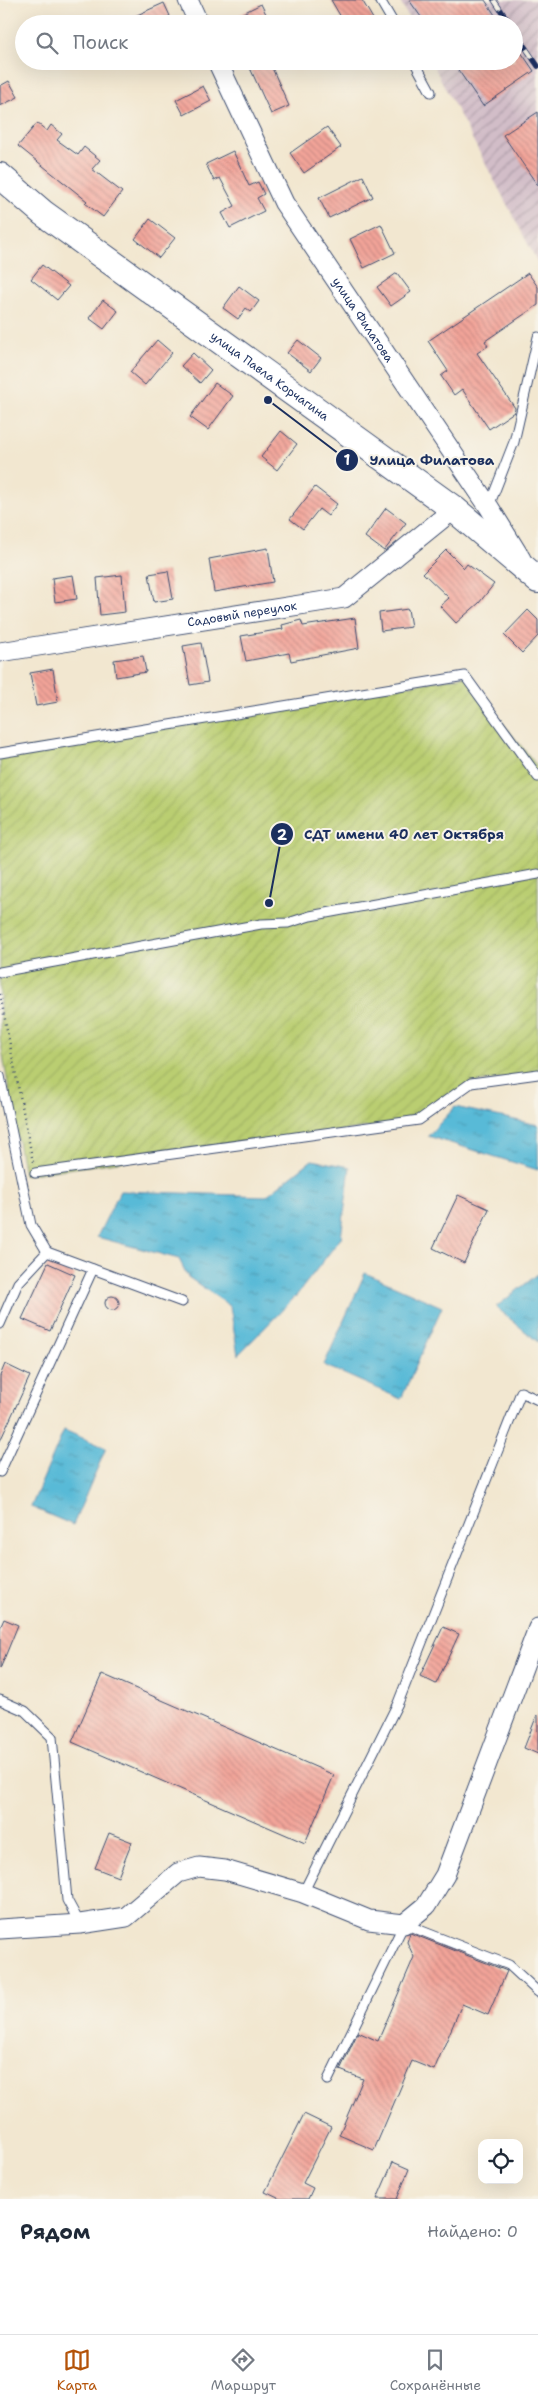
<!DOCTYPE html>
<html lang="ru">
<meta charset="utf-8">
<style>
:root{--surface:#fff;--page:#f6f6f7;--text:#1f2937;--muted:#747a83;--line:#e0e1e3;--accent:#b45309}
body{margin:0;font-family:"Shantell Sans",sans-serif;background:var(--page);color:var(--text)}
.controls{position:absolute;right:15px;bottom:15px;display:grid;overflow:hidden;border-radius:10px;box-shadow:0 5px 20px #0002}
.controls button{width:45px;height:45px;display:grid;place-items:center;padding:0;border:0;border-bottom:1px solid var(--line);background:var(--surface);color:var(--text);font:25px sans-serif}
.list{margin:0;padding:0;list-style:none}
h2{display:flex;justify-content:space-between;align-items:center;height:65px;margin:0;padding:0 20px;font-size:21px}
h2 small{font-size:16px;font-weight:400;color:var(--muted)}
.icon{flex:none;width:28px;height:28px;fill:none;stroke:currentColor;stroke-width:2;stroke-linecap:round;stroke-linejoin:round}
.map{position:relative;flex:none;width:538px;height:2199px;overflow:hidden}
.search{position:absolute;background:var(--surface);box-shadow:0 5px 20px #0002;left:15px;right:15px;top:15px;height:55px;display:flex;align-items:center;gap:12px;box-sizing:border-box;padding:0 18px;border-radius:28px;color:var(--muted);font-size:19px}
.sheet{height:135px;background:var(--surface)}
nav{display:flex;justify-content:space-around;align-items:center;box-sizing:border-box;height:70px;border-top:1px solid var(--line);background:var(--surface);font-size:14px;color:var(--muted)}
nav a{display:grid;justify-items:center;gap:2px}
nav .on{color:var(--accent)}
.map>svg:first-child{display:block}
</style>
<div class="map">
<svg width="538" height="2199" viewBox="0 0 538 2199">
<defs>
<pattern id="industrial-furrows" width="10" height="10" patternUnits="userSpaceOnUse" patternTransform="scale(1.25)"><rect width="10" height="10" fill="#d2bdc8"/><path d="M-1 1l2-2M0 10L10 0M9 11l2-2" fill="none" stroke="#aa9aa6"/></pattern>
<pattern id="garden-furrows" width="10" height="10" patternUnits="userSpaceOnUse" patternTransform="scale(1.25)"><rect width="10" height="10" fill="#bace71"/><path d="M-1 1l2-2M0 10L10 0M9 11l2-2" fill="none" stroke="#9fb164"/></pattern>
<pattern id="water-ripples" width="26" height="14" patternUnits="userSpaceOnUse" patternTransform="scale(1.25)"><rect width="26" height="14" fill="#59bad7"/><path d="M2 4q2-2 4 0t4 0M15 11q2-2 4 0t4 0" fill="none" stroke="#4998b2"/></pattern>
<pattern id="building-back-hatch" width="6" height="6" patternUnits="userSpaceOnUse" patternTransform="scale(1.25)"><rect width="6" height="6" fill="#f3a499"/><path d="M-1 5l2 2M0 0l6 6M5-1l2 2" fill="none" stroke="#c48680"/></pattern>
</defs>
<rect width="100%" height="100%" fill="#f7f3e8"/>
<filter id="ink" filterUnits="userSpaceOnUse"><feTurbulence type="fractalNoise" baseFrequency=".02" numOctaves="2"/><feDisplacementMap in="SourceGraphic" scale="10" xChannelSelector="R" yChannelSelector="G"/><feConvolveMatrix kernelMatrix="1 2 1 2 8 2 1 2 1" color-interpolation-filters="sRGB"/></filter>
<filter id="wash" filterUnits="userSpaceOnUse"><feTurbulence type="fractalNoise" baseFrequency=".0096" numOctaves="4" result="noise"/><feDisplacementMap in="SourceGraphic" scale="20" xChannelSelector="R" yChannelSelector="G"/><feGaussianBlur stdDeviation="1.12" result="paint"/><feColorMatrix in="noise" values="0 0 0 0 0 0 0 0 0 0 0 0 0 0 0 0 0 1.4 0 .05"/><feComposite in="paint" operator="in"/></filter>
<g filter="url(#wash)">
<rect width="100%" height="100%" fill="#f2e7d0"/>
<!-- industrial -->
<polygon fill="url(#industrial-furrows)" points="399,0 538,0 538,263 431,61 514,61 514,24 412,24"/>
<!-- garden -->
<polygon fill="url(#garden-furrows)" stroke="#6a7e68" points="465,676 538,767 538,1074 471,1083 419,1120 24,1175 0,1039 0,753"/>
<!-- water -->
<g fill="url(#water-ripples)" stroke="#3a749a">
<polygon points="455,1107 538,1125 538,1170 428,1136"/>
<polygon points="312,1160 350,1167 341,1238 296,1296 238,1355 230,1306 188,1277 179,1259 97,1237 120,1191 266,1196"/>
<polygon points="365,1273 442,1307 401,1399 324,1365"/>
<polygon points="538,1274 538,1342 496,1307"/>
<polygon points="64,1430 106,1448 73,1525 31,1507"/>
</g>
<g id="blocks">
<!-- building -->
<g fill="url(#building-back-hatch)">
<polygon points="331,0 362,0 376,24 345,24"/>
<polygon points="409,0 485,0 501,24 426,24"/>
<polygon points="164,3 170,16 154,24 117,24"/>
<polygon points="261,4 271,24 221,24"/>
<polygon points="514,42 534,71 483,106 452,61 514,61"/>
<polygon points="264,61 269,61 289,106 271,114 250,68"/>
<polygon points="9,81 18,97 0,106 0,86"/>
<polygon points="203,86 211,101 184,115 176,100"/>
<polygon points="538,112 538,186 503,135"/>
<polygon points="37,123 47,131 51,125 62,134 57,140 78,155 84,147 100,160 92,169 122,192 103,217 85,203 87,201 18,146"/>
<polygon points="327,127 341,147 304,173 290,153"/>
<polygon points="233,151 249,186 258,182 264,194 257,198 264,211 230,228 222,213 235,206 220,178 214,181 206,164"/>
<polygon points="363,176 373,197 329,218 319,198"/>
<polygon points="150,219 175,238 159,258 135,239"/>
<polygon points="381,224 395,253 364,268 350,239"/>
<polygon points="42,265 69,286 57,300 31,279"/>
<polygon points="397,273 411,292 391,306 377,287"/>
<polygon points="528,273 538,287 538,305 485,341 488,346 477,353 515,408 514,412 489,429 462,389 454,395 441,376 448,371 428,341"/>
<polygon points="239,286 259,301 251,312 246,308 238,319 223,308"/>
<polygon points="103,300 118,311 104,329 89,318"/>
<polygon points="157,340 172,353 145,385 130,372"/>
<polygon points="298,340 321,358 311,371 287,353"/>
<polygon points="193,353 211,370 200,383 181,366"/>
<polygon points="215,383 233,396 208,430 190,417"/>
<polygon points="281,431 297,444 277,470 261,457"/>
<polygon points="315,487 337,504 328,516 319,509 303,529 290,519"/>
<polygon points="386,508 406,523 384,551 365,537"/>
<polygon points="268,548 273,582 214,592 209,559"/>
<polygon points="446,550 464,568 467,564 494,584 479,603 456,623 440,606 449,598 423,573"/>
<polygon points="168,571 173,599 154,602 149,574"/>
<polygon points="73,575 77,599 55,602 52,578"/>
<polygon points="122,575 125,612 100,615 97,578"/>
<polygon points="408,609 411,627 381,631 379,613"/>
<polygon points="528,610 538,620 538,636 522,653 504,635"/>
<polygon points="355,618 359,648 291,661 289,653 246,661 241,636 283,629 282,625 301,620 303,626"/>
<polygon points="201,643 208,682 190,685 183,646"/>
<polygon points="143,656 146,672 116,677 114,660"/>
<polygon points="53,669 58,702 36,706 30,673"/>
<polygon points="458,1195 489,1209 464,1263 433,1248"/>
<polygon points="48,1263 75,1275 50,1331 22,1319"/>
<circle cx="112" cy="1303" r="7"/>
<polygon points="5,1364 30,1376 0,1441 0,1376"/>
<polygon points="4,1619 18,1625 0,1669 0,1628"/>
<polygon points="443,1627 459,1634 436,1684 420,1676"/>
<polygon points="102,1674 334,1775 305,1843 72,1742"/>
<polygon points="537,1715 538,1715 538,1754 524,1748"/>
<polygon points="109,1833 132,1842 118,1877 95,1868"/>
<polygon points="410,1933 507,1971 488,2015 462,2004 434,2070 412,2061 374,2150 339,2135 363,2079 340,2070 358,2032 378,2041 414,1957 407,1942"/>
<polygon points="304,2114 331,2127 303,2183 313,2188 308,2199 280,2199 265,2192"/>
<polygon points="393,2162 409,2169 397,2199 377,2199"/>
</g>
</g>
</g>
<g filter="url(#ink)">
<use href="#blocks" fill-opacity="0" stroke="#3b4b6f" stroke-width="1"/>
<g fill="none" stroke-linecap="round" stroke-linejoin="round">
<defs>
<g id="service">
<polyline points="380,0 394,24"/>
<polyline points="414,61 431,92"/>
<polyline points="489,506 514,442 538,337"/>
<polyline points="0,753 465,676 538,777"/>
<polyline points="0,972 261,924 288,923 310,916 538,874"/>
<polyline points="0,1076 31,1225 47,1252"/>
<polyline points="35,1173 419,1120 471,1083 538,1074"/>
<polyline points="0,1324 18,1283 47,1252 182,1302"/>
<polyline points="0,1472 93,1269"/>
<polyline points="0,1700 25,1711 52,1737 67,1900 80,1924"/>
<polyline points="303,1893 398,1703 521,1392 538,1400"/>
<polyline points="328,2080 404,1924 509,1965 538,1992"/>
</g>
<g id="minor">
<polyline points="188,0 199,24"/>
<path id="s1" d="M217,61L284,203L489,507L521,559"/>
<path id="s2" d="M0,652L344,598L454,509"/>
<polyline points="0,1929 80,1924 126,1917 178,1873 199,1867 225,1870 303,1893 369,1920 404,1924 426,1906 445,1875 538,1628"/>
</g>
<g id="secondary">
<path id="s3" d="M0,176L43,213L454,509L538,580"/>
</g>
</defs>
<!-- service casing -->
<use href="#service" stroke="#3b4b6f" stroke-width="11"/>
<!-- minor casing -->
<use href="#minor" stroke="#3b4b6f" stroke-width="21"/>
<!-- secondary casing -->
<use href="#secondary" stroke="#3b4b6f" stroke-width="28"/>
<!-- path -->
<polyline stroke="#3b4b6f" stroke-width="2.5" stroke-dasharray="1 4" stroke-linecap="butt" points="0,994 33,1162"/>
<!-- service -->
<use href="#service" stroke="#fff" stroke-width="9"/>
<!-- minor -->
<use href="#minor" stroke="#fff" stroke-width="19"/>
<!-- secondary -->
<use href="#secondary" stroke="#fff" stroke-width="26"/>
<defs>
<g id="rail">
<polyline points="494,0 510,24"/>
<polyline points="514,31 538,66"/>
</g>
</defs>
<!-- rail casing -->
<use href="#rail" stroke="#1b2f5e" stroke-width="5.5"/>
<!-- rail -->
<use href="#rail" stroke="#f7f3e8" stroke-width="4" stroke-dasharray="11" stroke-linecap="butt"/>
</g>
</g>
<g text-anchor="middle" stroke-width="4" stroke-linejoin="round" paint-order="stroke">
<!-- street labels -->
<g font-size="12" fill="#1b2f5e" stroke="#f7f3e8">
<text dy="4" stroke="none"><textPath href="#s1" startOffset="298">улица Филатова</textPath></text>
<text dy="4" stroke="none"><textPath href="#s3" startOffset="336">улица Павла Корчагина</textPath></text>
<text dy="4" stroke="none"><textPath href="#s2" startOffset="245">Садовый переулок</textPath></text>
</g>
</g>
<!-- callouts -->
<path fill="none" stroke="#1b2f5e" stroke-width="2" d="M268 400L347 460M269 903L282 834"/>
<g fill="#1b2f5e" stroke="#f7f3e8" stroke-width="2">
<circle cx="268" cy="400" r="5"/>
<circle cx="269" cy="903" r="5"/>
<circle cx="347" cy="460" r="12"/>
<circle cx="282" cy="834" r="12"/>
</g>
<g font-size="15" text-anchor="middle" font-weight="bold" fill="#fff">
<text x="347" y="465">1</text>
<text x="282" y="840">2</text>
</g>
<g font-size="14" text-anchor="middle" font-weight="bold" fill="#1b2f5e" stroke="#f7f3e8" stroke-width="4" stroke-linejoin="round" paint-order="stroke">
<text x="432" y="465">Улица Филатова</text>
<text x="404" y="839">СДТ имени 40 лет Октября</text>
</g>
</svg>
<div class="controls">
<button><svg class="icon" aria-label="locate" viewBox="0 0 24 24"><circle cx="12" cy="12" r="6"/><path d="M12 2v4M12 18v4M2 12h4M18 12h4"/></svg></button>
</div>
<div class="search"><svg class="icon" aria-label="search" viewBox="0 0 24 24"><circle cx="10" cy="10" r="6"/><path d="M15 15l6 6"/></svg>Поиск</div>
</div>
<section class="sheet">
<h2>Рядом<small>Найдено: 0</small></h2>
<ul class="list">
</ul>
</section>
<nav>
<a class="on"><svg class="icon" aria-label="map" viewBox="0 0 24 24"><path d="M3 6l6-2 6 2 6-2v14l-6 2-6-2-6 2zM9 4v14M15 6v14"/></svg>Карта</a>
<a><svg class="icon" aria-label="directions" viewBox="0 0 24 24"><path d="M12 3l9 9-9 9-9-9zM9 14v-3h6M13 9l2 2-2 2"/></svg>Маршрут</a>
<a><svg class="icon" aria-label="saved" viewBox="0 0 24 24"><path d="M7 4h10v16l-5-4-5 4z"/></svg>Сохранённые</a>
</nav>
